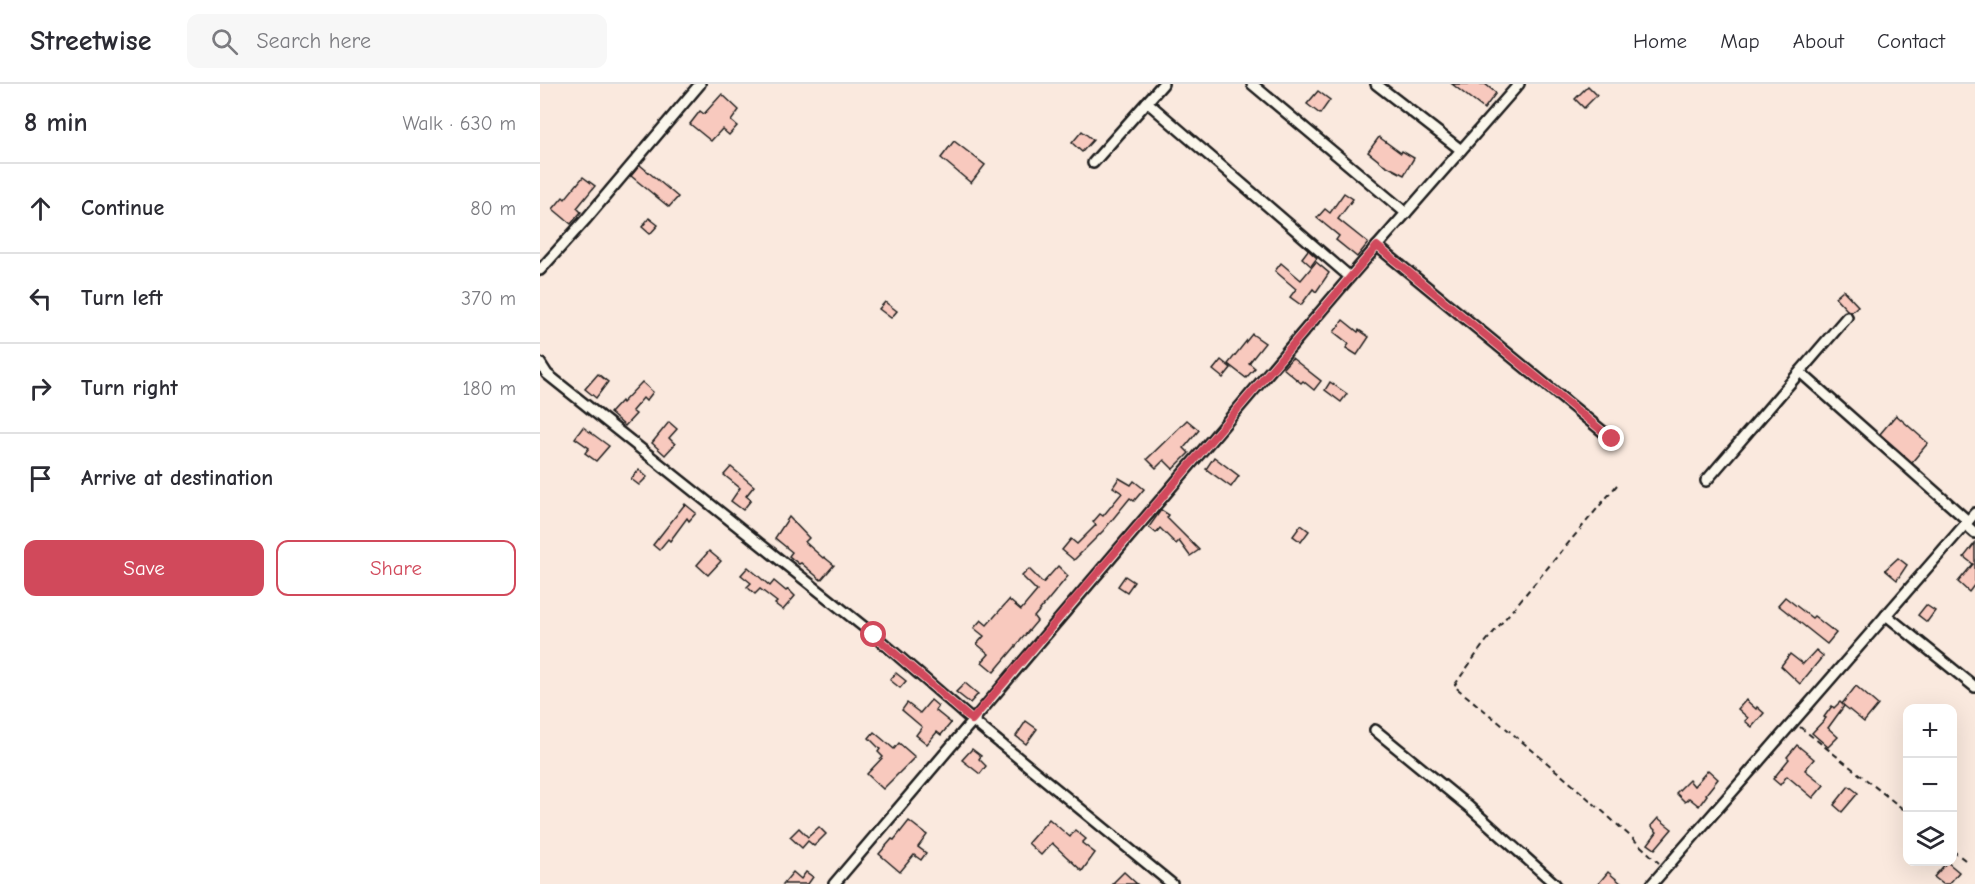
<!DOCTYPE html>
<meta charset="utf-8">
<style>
:root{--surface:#fff;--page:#f7f7f7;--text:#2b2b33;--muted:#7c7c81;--line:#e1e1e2;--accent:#d1495b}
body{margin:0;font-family:"Comic Neue",sans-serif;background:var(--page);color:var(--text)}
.controls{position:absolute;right:18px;bottom:18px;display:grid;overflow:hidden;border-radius:12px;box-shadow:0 6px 24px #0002}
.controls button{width:54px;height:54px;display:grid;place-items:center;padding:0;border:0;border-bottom:2px solid var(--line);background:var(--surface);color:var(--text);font:30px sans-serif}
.stop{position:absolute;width:18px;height:18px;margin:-14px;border:4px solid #d1495b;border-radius:50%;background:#fff}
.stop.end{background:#d1495b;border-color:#fff;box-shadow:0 2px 6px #0008}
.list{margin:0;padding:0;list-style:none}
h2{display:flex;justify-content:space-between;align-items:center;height:78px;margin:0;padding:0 24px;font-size:26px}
h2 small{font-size:20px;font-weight:400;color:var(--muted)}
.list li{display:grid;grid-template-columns:39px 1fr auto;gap:18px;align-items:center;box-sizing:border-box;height:90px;padding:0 24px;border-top:2px solid var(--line)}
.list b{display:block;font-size:22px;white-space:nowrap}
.list em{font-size:20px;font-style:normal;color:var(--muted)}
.actions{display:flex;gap:12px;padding:18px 24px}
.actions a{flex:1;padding:14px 0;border:2px solid var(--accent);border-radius:12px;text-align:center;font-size:21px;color:var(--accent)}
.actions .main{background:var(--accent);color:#fff}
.icon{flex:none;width:33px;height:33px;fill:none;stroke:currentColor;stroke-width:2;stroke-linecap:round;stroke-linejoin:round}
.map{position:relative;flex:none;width:1435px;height:800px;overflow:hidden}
header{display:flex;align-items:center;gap:36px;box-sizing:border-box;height:84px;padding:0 30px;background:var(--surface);border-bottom:2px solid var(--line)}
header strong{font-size:28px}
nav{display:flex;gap:33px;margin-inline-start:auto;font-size:21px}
.search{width:420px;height:54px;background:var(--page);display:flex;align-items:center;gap:15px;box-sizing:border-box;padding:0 21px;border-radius:12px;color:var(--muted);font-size:22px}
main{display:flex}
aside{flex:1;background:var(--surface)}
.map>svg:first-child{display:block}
</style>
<header>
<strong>Streetwise</strong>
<div class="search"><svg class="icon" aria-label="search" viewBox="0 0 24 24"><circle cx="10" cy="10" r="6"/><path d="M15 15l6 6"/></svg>Search here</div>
<nav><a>Home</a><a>Map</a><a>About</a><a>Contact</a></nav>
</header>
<main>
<aside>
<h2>8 min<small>Walk · 630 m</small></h2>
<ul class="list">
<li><svg class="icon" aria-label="ahead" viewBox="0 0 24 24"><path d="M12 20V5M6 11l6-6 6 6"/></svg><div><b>Continue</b></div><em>80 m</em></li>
<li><svg class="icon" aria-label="left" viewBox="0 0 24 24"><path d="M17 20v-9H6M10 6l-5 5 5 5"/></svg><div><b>Turn left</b></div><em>370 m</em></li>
<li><svg class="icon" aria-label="right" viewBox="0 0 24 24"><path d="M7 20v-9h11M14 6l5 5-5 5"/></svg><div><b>Turn right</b></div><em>180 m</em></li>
<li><svg class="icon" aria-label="arrive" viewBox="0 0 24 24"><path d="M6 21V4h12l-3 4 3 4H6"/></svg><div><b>Arrive at destination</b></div></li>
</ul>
<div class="actions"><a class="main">Save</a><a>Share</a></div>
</aside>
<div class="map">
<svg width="1435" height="800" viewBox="0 0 1435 800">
<rect width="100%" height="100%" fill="#fae9de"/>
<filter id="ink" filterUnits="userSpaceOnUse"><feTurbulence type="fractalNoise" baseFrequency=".0167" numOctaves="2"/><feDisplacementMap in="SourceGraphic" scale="12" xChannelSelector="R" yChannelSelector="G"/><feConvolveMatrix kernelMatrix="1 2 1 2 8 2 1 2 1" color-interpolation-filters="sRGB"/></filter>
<g filter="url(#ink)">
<!-- building -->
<g fill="#f8c9be" stroke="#1c1c1c" stroke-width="1.5">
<polygon points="912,0 945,0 956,9 944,25"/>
<polygon points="1048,2 1057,11 1044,24 1035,15"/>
<polygon points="778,7 790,16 780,30 767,20"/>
<polygon points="182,10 199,26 191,37 197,42 189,51 182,45 171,57 150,40 160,27 164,30"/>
<polygon points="542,47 553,56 542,68 532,59"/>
<polygon points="839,53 861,69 862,67 874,74 864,91 843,80 828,68"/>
<polygon points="414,57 445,81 431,99 401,74"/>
<polygon points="100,81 138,113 129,123 91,92"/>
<polygon points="43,93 55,102 37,124 41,128 31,140 13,125 23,113 25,115"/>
<polygon points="804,109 813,115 798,135 828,159 817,173 796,156 799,152 777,134 785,125 790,129"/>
<polygon points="109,134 118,141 110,150 102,143"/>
<polygon points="768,166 777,174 771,182 762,174"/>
<polygon points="776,178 789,189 776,208 773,205 761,221 750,213 756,205 735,187 741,179 761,196"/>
<polygon points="1303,206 1318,222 1311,228 1307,226 1295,213"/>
<polygon points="345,218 357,227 351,234 339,225"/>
<polygon points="803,236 818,248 819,246 829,253 817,271 806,264 809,260 794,248"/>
<polygon points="712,250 725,259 709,279 715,284 706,294 688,280"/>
<polygon points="752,274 781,297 774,306 763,297 761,299 743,284"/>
<polygon points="681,276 691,284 683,294 673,286"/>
<polygon points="58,290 68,298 56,314 45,305"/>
<polygon points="102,298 113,308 106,317 103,314 92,327 96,330 85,342 70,329 81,317 82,319"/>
<polygon points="790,298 807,310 801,318 785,306"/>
<polygon points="1356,331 1388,359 1372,378 1340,350"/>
<polygon points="647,336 659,346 644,364 649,369 633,385 624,376 616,384 607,375"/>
<polygon points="129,338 137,345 129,354 135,360 125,371 112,359"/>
<polygon points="43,343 69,362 56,377 45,369 49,364 35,354"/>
<polygon points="674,373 699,392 691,403 666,385"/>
<polygon points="191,383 214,402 206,412 211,416 203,426 191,417 200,404 184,391"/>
<polygon points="99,386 107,393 99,401 91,395"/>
<polygon points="579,394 591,401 594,397 604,405 594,417 590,414 563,447 534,476 522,466 531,455 537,460 556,441 553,438 560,430 563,432 582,409 573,403"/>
<polygon points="145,420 156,429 149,437 147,434 130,457 128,455 119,466 113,461"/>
<polygon points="621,426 629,431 627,434 659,466 650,472 639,457 636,460 620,444 616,449 609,443"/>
<polygon points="249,433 269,454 265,458 283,474 284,473 294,481 281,496 261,479 259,480 249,472 252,468 235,454"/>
<polygon points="761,441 769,447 761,458 753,452"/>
<polygon points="1435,459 1435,500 1429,508 1418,498 1433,480 1424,473"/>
<polygon points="169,467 181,477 168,491 157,481"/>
<polygon points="1358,474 1367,481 1357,496 1345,486"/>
<polygon points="518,482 528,492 494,533 497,537 454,588 442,578 449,570 437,560 444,552 434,544 441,536 447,541 469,516 481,526 497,507 482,492 489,485 503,499"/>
<polygon points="208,483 230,502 234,497 246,507 248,505 255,512 243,526 235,520 237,518 220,505 215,510 207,503 211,499 201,491"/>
<polygon points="585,492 594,498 587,508 578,502"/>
<polygon points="1245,513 1272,534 1274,532 1296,549 1287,560 1238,521"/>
<polygon points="1386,521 1395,527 1387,538 1378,531"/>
<polygon points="1276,566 1283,572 1260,600 1241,582 1250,570 1263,580"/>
<polygon points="356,589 366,597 360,604 350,596"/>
<polygon points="425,599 438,610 430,619 416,608"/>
<polygon points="1316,602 1338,621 1324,638 1302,620"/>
<polygon points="391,616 398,622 395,626 411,639 401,651 397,648 387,660 376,651 382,643 362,626 367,619 380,629"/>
<polygon points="1206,616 1216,625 1217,623 1224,629 1212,643 1205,637 1208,634 1198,625"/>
<polygon points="1300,618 1304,622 1288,644 1298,653 1288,663 1272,649 1286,634 1284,633 1292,622 1294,624"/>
<polygon points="486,637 497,645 486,660 476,652"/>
<polygon points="334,648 354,665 359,659 375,673 343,705 327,690 343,673 338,668 340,665 329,654"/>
<polygon points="1257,661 1274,675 1265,686 1284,701 1273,714 1247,692 1240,701 1233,695 1249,675 1247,673"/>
<polygon points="432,665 441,672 439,675 446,682 440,690 422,676"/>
<polygon points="1168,686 1178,695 1166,710 1167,711 1159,722 1149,714 1145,718 1136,709 1149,696 1154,702"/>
<polygon points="1309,702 1318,709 1302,728 1294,721"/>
<polygon points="1118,734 1132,745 1115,765 1108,760 1117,748 1111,742"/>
<polygon points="509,735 530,753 535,746 546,755 542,759 555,769 542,787 512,759 501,771 488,759"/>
<polygon points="369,737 387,751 378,763 386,769 381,776 374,771 360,788 339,770 352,755 354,756"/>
<polygon points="279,743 286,750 274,762 268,757 262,764 250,753 259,744 268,753"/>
<polygon points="1407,778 1419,788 1409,800 1403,800 1394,793"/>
<polygon points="253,788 261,795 266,788 273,793 268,800 243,800"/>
<polygon points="584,788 597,800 572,800"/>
<polygon points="1068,788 1082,800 1058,800"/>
</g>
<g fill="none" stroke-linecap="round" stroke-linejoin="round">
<defs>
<g id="street">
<polyline points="712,0 866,129"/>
<polyline points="836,0 921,66"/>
<polyline points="607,18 810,193"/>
<polyline points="553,79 623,0"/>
<polyline points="837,162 1072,355"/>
<polyline points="0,186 46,135 160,0"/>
<polyline points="0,279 7,290 334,551 432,636 632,800"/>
<polyline points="1260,288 1428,437"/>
<polyline points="1166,397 1307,233"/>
<polyline points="1425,440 1435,449"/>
<polyline points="1346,531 1435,603"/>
<polyline points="835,646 929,723 1015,800"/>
<polyline points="294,800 810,193 979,0"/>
<polyline points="1112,800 1435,429"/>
</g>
</defs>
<!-- street casing -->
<use href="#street" stroke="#1c1c1c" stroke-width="14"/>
<!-- path -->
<g stroke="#1c1c1c" stroke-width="2" stroke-dasharray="6 4.5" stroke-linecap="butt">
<path d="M1077,401L943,561L914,602C984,658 1053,717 1119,779"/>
<polyline points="1260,643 1368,729"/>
<polyline points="1412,766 1425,776"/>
</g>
<!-- street -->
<use href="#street" stroke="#fbf7ec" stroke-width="9"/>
</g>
</g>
<g fill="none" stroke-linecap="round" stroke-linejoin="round" filter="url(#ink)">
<!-- route -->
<polyline stroke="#d1495b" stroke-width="8" points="334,551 432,636 837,162 1072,355"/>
</g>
</svg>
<div class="controls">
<button>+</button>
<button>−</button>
<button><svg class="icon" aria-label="layers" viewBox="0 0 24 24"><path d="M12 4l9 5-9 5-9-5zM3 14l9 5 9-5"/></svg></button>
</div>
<div class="stop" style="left:334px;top:551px"></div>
<div class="stop end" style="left:1072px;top:355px"></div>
</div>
</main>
